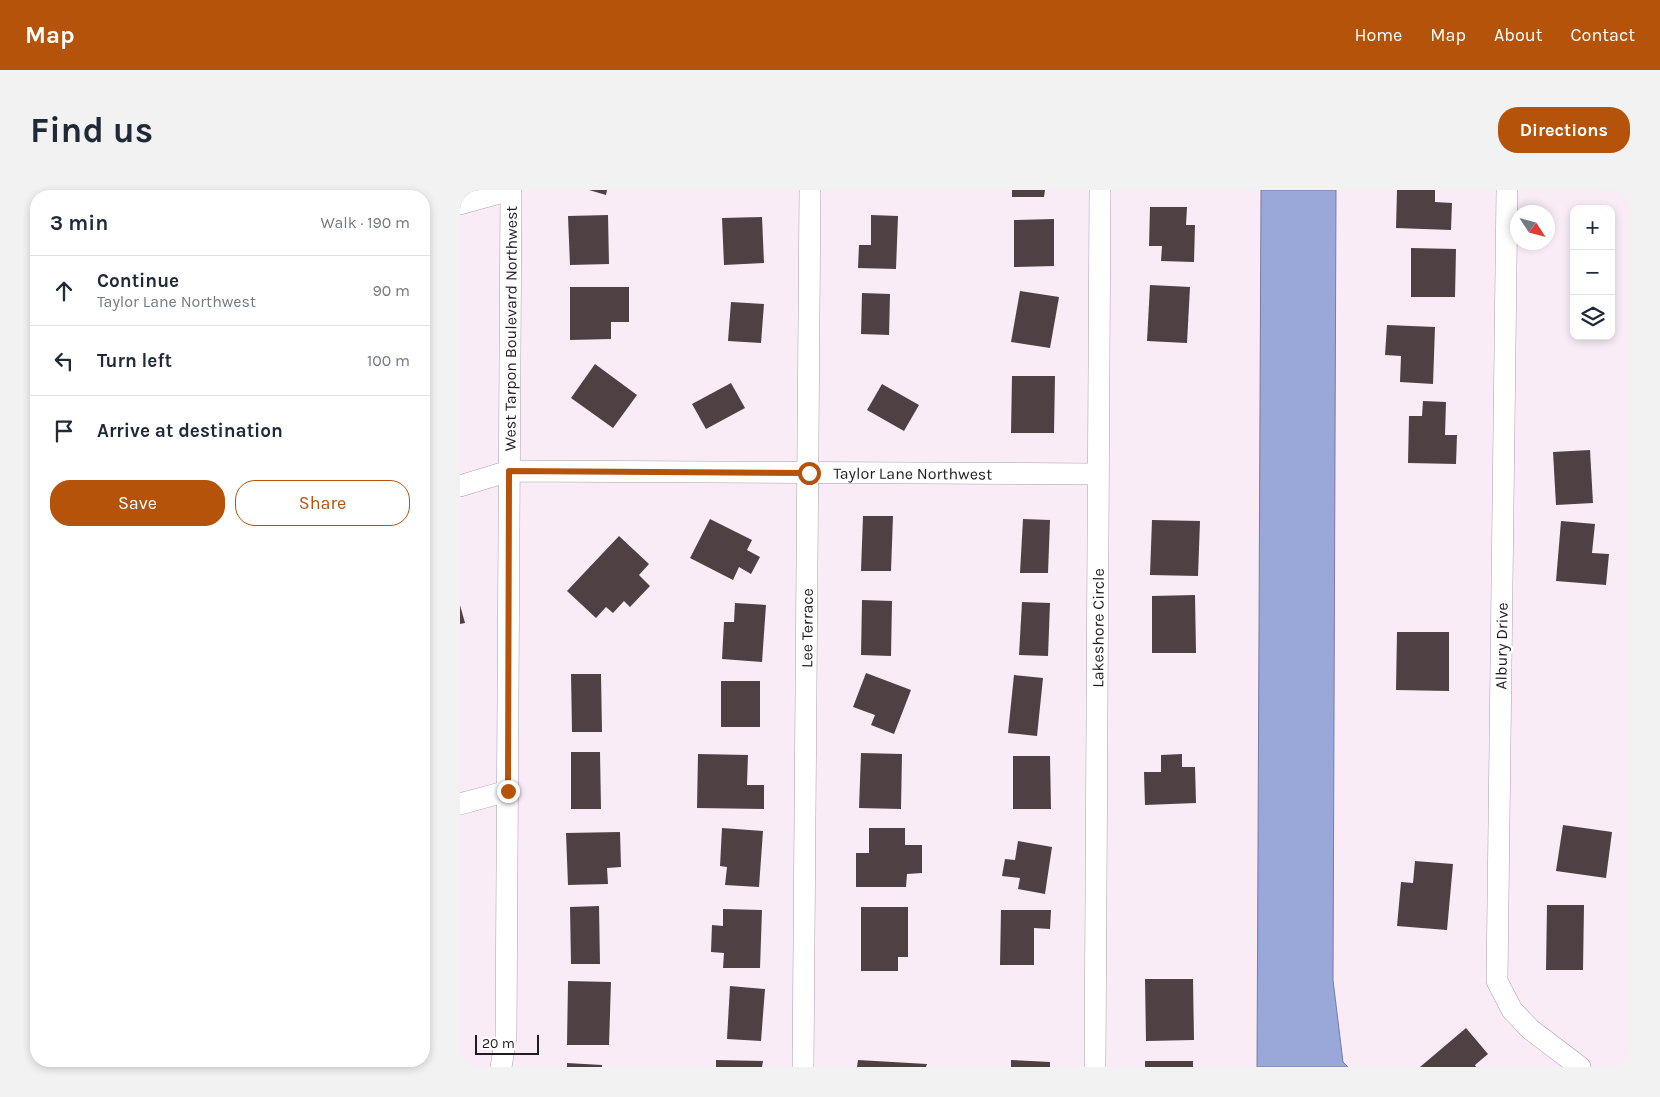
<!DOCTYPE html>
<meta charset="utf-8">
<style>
:root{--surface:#fff;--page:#f2f2f3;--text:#1f2937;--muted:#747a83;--line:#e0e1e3;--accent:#b45309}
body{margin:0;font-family:Karla,sans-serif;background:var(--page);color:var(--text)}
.controls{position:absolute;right:15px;top:15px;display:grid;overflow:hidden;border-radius:10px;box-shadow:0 2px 8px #0003}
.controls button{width:45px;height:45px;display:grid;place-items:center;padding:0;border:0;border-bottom:1px solid var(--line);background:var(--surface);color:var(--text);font:25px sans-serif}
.compass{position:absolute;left:1050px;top:15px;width:45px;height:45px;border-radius:50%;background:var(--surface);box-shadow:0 2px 8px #0003;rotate:126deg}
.scale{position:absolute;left:15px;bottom:12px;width:64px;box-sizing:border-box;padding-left:5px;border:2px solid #201c20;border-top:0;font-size:14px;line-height:18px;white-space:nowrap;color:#201c20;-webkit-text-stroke:4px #fff;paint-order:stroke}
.stop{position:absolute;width:15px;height:15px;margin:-11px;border:4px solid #b45309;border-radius:50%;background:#fff}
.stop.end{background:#b45309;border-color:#fff;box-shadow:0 1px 5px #0008}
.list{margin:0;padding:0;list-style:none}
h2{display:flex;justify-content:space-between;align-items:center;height:65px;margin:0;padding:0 20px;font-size:21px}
h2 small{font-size:16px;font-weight:400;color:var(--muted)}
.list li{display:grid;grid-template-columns:32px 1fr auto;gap:15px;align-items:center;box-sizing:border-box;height:70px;padding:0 20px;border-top:1px solid var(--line)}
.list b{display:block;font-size:19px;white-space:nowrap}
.list p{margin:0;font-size:16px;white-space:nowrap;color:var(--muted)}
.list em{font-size:16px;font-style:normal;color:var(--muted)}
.actions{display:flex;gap:10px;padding:15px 20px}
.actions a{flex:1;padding:11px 0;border:1px solid var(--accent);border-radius:20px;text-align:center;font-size:18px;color:var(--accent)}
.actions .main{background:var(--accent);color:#fff}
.icon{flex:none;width:28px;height:28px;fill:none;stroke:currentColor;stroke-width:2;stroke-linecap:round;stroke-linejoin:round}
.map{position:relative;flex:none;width:1170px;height:877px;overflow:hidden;border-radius:20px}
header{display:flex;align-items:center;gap:30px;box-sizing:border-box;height:70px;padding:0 25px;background:var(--accent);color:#fff}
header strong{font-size:24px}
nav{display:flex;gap:28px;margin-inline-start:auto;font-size:18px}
.intro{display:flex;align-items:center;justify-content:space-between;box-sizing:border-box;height:120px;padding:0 30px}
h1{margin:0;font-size:35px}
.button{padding:12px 22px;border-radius:20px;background:var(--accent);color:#fff;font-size:18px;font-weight:700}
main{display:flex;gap:30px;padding:0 30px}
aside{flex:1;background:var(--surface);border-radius:20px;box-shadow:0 2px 8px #0003}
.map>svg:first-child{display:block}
</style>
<header>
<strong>Map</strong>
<nav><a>Home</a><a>Map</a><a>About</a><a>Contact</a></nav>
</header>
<div class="intro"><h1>Find us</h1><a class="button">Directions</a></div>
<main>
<aside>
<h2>3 min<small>Walk · 190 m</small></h2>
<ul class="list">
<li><svg class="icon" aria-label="ahead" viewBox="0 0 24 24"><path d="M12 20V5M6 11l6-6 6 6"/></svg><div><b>Continue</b><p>Taylor Lane Northwest</p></div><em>90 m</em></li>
<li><svg class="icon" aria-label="left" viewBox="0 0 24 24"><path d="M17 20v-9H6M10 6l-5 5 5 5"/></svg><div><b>Turn left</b></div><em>100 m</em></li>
<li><svg class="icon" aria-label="arrive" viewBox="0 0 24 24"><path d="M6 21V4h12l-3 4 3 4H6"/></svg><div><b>Arrive at destination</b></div></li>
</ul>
<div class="actions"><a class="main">Save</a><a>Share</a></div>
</aside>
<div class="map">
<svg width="1170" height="877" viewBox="0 0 1170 877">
<rect width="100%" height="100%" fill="#f9ecf7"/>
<!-- water -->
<polygon fill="#99a7d9" stroke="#757da2" points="801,0 876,0 873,790 883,872 888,877 797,877"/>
<!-- building -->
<g fill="#4f4044">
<polygon points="129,0 147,0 146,5"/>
<polygon points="552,0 585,0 584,7 552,7"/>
<polygon points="937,0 975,0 975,12 992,13 991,40 936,38"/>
<polygon points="690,17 727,17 726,35 735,35 734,72 701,71 702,56 689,56"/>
<polygon points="148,25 149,74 110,75 108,26"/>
<polygon points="411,25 438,26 436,79 398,78 399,55 411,55"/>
<polygon points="302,27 304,73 264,75 262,28"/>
<polygon points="594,29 594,76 554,77 554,30"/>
<polygon points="951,58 996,59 995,107 951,107"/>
<polygon points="690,95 730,97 727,153 687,151"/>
<polygon points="110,97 169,97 169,132 151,132 151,149 110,150"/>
<polygon points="560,101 599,107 590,158 551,152"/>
<polygon points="402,103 430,104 429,145 401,144"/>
<polygon points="271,112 304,114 301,153 268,151"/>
<polygon points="927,135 975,137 973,194 940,192 941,166 925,165"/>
<polygon points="135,174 177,205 153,238 111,208"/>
<polygon points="552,186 595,186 594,243 551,243"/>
<polygon points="271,193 285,218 246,239 232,214"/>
<polygon points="422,194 459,215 444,241 407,220"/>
<polygon points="963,211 986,212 985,245 997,245 996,274 948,273 949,226 962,226"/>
<polygon points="1130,260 1133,313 1096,315 1093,262"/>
<polygon points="403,326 433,326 431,381 401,381"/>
<polygon points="250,329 292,350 287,360 300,367 291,384 279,377 273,390 230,368"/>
<polygon points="563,329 590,330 588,383 560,383"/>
<polygon points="692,330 740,331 738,386 690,385"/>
<polygon points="1101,331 1135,334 1132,363 1149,364 1146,395 1096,391"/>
<polygon points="159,346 189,374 179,385 190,396 170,417 164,411 153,423 146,417 136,428 107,401"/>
<polygon points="735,405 736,463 692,463 692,406"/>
<polygon points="402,410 432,411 431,466 401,465"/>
<polygon points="562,412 590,413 588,466 559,465"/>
<polygon points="275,413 306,415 302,472 262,469 264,432 274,432"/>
<polygon points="0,415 5,433 0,434"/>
<polygon points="937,442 989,442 989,501 936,500"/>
<polygon points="406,483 451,500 434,544 411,535 415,525 393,517"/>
<polygon points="111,484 141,484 142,542 112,542"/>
<polygon points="554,485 583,488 577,546 548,543"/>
<rect x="261" y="491" width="39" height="46"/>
<polygon points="111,562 140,562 141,619 111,619"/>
<polygon points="401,563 442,564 441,619 399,618"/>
<polygon points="238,564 288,565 287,595 304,595 304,619 237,618"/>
<polygon points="722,564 722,577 735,577 736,613 685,615 684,582 701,582 701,565"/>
<polygon points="553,566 590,566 591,619 553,619"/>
<polygon points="1103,635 1152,642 1146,688 1096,681"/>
<polygon points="262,638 303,641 299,697 265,695 267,677 260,676"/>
<polygon points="409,638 445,638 445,655 462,655 462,683 447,684 446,697 396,697 396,663 409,663"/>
<polygon points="160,642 161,677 147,678 148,694 108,695 106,643"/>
<polygon points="558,651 592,657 585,704 558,699 560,688 542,686 545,669 555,670"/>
<polygon points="955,671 993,674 987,740 937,736 941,692 953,693"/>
<polygon points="1087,715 1124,715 1123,780 1086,780"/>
<polygon points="139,716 140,774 111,774 110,717"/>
<polygon points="401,717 448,717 448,767 438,767 438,781 401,781"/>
<polygon points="263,719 302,720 300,778 263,778 264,763 251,762 252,735 263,736"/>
<polygon points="541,720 591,720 590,739 574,738 574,775 540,775"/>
<polygon points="685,789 733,789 734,850 686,851"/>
<polygon points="108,791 151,792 149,855 107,855"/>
<polygon points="270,796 305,799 301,851 267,849"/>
<polygon points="1006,838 1028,864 1015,875 1016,877 960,877"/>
<polygon points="256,870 303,871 302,877 256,877"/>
<polygon points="398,870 467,874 466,877 397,877"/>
<polygon points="551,870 590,872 590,877 551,877"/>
<rect x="685" y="871" width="48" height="6"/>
<polygon points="107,873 142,875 142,877 107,877"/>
</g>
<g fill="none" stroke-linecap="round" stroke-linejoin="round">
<defs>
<g id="minor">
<polyline points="1047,0 1037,791 1052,820 1070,839 1120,877"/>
<polyline points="0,14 50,0"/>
<path id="s1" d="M0,296L49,281L638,284"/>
<polyline points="0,614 48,601"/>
<path id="s2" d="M41,877L46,847L51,0"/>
<path id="s3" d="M343,877L350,0"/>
<path id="s4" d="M635,877L640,0"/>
</g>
</defs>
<!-- minor casing -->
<use href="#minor" stroke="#ab9fa9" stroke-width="22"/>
<!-- minor -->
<use href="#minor" stroke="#fff" stroke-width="21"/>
</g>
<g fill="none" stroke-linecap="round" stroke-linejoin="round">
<!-- route -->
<polyline stroke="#b45309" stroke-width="6" points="48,601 49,281 349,283"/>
</g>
<g text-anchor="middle" stroke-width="5" stroke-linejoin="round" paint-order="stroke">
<!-- street labels -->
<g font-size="16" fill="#201c20" stroke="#fff">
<text dy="6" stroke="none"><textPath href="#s2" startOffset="739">West Tarpon Boulevard Northwest</textPath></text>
<text dy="6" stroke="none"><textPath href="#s1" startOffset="455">Taylor Lane Northwest</textPath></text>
<text dy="6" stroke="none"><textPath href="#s3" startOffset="439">Lee Terrace</textPath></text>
<text dy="6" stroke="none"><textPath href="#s4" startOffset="439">Lakeshore Circle</textPath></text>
<text transform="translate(1041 456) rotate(-89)" y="6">Albury Drive</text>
</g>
</g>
</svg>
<div class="controls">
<button>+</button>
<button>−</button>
<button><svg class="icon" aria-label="layers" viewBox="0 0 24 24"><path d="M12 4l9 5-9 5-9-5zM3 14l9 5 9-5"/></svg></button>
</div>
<svg class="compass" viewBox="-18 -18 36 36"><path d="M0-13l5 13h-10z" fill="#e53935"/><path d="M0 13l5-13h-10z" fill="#747a83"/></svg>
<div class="scale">20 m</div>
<div class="stop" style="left:349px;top:283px"></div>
<div class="stop end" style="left:48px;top:601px"></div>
</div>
</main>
